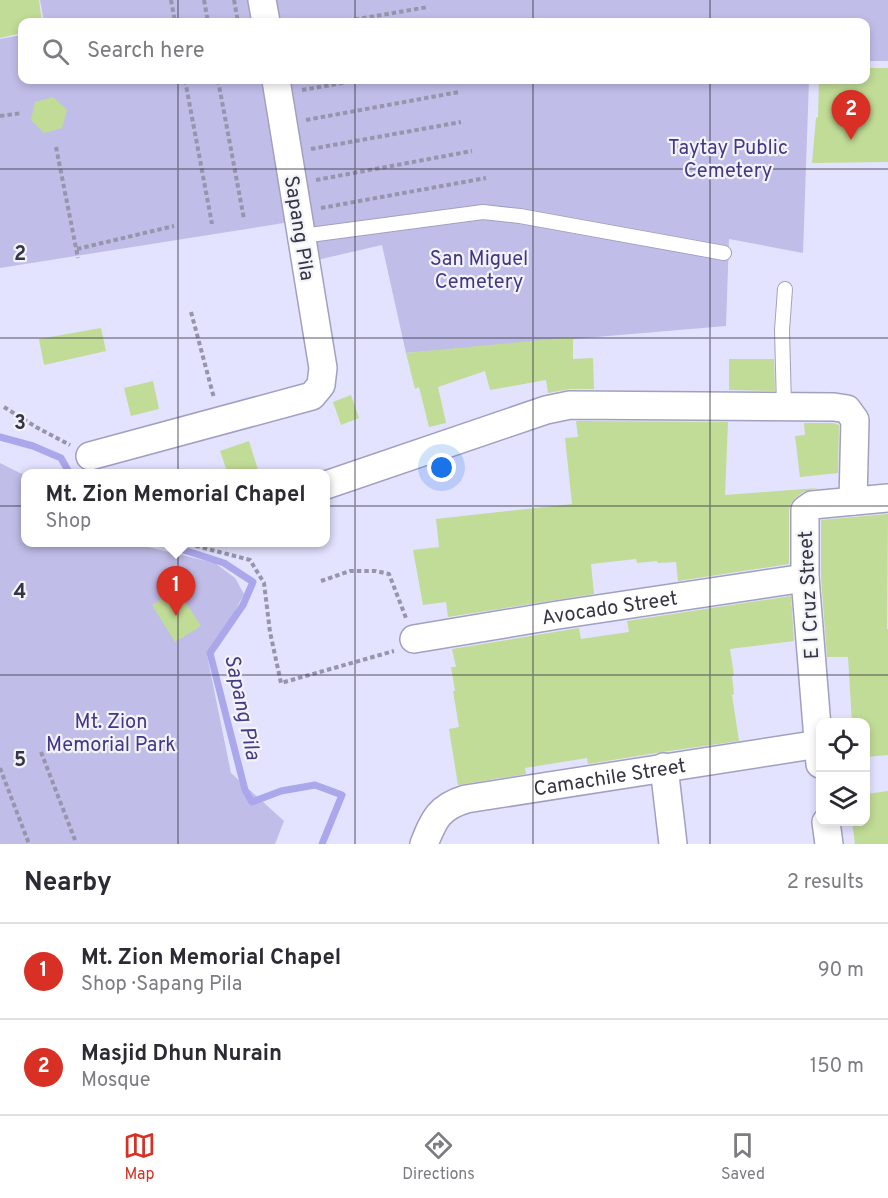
<!DOCTYPE html>
<meta charset="utf-8">
<style>
:root{--surface:#fff;--page:#f2f2f3;--text:#2b2b33;--muted:#7c7c81;--line:#e1e1e2;--accent:#d93025}
body{margin:0;font-family:Overpass,sans-serif;background:var(--page);color:var(--text)}
.controls{position:absolute;right:18px;bottom:18px;display:grid;overflow:hidden;border-radius:12px;box-shadow:0 3px 9px #0003}
.controls button{width:54px;height:54px;display:grid;place-items:center;padding:0;border:0;border-bottom:2px solid var(--line);background:var(--surface);color:var(--text);font:30px sans-serif}
.you{position:absolute;left:442px;top:468px;width:21px;height:21px;margin:-15px;border:4px solid #fff;border-radius:50%;background:#1a73e8;box-shadow:0 0 0 9px #1a73e833}
.badge{display:grid;place-items:center;width:39px;height:39px;border-radius:50%;background:var(--accent);color:#fff;font-size:20px;font-weight:700}
.pin{position:absolute;translate:-50% -50px;filter:drop-shadow(0 2px 3px #0008)}
.pin::after{content:'';position:absolute;top:32px;width:21px;height:18px;background:inherit;clip-path:polygon(0 0,100% 0,50% 100%)}
.popup{position:absolute;left:21px;top:469px;width:309px;height:78px;box-sizing:border-box;display:grid;place-content:center;border-radius:12px;background:var(--surface);filter:drop-shadow(0 2px 4px #0005);font-size:20px;white-space:nowrap;color:var(--muted)}
.popup b{font-size:22px;color:var(--text)}
.popup::after{content:'';position:absolute;left:50%;top:100%;margin-left:-12px;border:12px solid transparent;border-top-color:var(--surface)}
.list{margin:0;padding:0;list-style:none}
h2{display:flex;justify-content:space-between;align-items:center;height:78px;margin:0;padding:0 24px;font-size:26px}
h2 small{font-size:20px;font-weight:400;color:var(--muted)}
.list li{display:grid;grid-template-columns:39px 1fr auto;gap:18px;align-items:center;box-sizing:border-box;height:96px;padding:0 24px;border-top:2px solid var(--line)}
.list b{display:block;font-size:22px;white-space:nowrap}
.list p{margin:0;font-size:20px;white-space:nowrap;color:var(--muted)}
.list em{font-size:20px;font-style:normal;color:var(--muted)}
.icon{flex:none;width:33px;height:33px;fill:none;stroke:currentColor;stroke-width:2;stroke-linecap:round;stroke-linejoin:round}
.map{position:relative;flex:none;width:888px;height:844px;overflow:hidden}
.search{position:absolute;background:var(--surface);box-shadow:0 3px 9px #0003;left:18px;right:18px;top:18px;height:66px;display:flex;align-items:center;gap:15px;box-sizing:border-box;padding:0 21px;border-radius:12px;color:var(--muted);font-size:22px}
.sheet{height:270px;background:var(--surface)}
nav{display:flex;justify-content:space-around;align-items:center;box-sizing:border-box;height:84px;border-top:2px solid var(--line);background:var(--surface);font-size:16px;color:var(--muted)}
nav a{display:grid;justify-items:center;gap:3px}
nav .on{color:var(--accent)}
.map>svg:first-child{display:block}
</style>
<div class="map">
<svg width="888" height="844" viewBox="0 0 888 844">
<rect width="100%" height="100%" fill="#e3e2ff"/>
<!-- green -->
<g fill="#c0bee9">
<polygon points="40,0 888,0 888,61 866,61 866,22 44,22"/>
<polygon points="22,35 22,80 809,80 803,253 729,239 726,326 406,353 382,245 317,260 309,219 0,268 0,39"/>
<polygon points="0,463 26,476 26,542 136,543 148,547 215,563 235,578 244,594 223,633 207,655 231,773 284,821 275,844 0,844"/>
</g>
<g fill="none" stroke-linecap="round" stroke-linejoin="round">
<!-- stream -->
<g stroke="#aba7eb" stroke-width="7">
<polyline points="0,437 33,446 61,458 70,474"/>
<polyline points="159,542 224,563 253,582 243,605 210,653 245,790 252,802 281,791 315,785 342,795 322,844"/>
</g>
</g>
<!-- building -->
<g fill="#c1dc96">
<polygon points="0,0 39,0 42,22 22,22 22,33 0,38"/>
<polygon points="866,68 888,68 888,162 812,163 816,118 818,117 819,80 866,80"/>
<polygon points="53,97 67,110 62,128 44,133 31,120 35,102"/>
<polygon points="101,328 106,351 44,365 39,339"/>
<polygon points="573,337 573,359 593,358 594,389 570,389 548,393 546,380 490,390 485,371 438,387 446,423 429,427 419,387 415,389 406,353"/>
<polygon points="729,359 774,359 775,391 729,390"/>
<polygon points="153,381 159,409 131,416 124,388"/>
<polygon points="351,395 359,418 341,425 333,402"/>
<polygon points="576,421 728,422 725,495 818,488 803,492 795,498 791,503 789,510 789,564 678,581 676,562 658,563 657,561 637,563 636,559 591,564 594,594 448,617 446,602 423,605 413,550 439,547 436,519 572,504 565,438 578,437"/>
<polygon points="804,423 833,423 839,425 838,473 800,477 795,436 805,435"/>
<polygon points="249,441 258,470 247,474 228,474 220,451"/>
<polygon points="888,514 887,629 888,629 888,755 866,757 866,723 852,723 848,657 827,657 821,577 821,520"/>
<polygon points="177,589 201,626 175,642 152,605"/>
<polygon points="791,596 794,641 730,649 734,675 732,676 734,694 732,695 739,741 662,752 588,764 587,758 525,768 526,774 458,785 449,729 459,727 453,691 455,691 451,667 456,667 452,649 579,628 581,639 629,632 627,621"/>
<polygon points="888,791 888,844 855,844 852,822 866,822 866,794"/>
</g>
<g fill="none" stroke-linecap="round" stroke-linejoin="round">
<defs>
<g id="service">
<polyline points="302,236 483,212 520,216 724,253"/>
<polyline points="784,406 782,330 785,289"/>
</g>
<g id="minor">
<polyline points="262,0 266,22"/>
<polyline points="90,456 312,396 321,385 323,368 276,80"/>
<polyline points="326,485 546,410 570,405 834,407 847,409 855,420 853,501"/>
<path id="s1" d="M414,639L558,615L805,578"/>
<polyline points="820,764 805,578 805,510 812,505 888,498"/>
<polyline points="664,767 673,844"/>
<polyline points="826,822 829,844"/>
<path id="s2" d="M424,844C434,819 439,807 466,799L819,744"/>
</g>
</defs>
<!-- service casing -->
<use href="#service" stroke="#a2a0c2" stroke-width="16"/>
<!-- minor casing -->
<use href="#minor" stroke="#a2a0c2" stroke-width="30"/>
<!-- path -->
<g stroke="#9695ab" stroke-width="4" stroke-dasharray="4.5 3" stroke-linecap="butt">
<polyline points="171,0 175,22"/>
<polyline points="204,0 208,22"/>
<polyline points="234,0 238,22"/>
<polyline points="340,22 428,7"/>
<polyline points="185,80 212,224"/>
<polyline points="218,80 244,219"/>
<polyline points="302,90 360,80"/>
<polyline points="0,116 22,113"/>
<polyline points="306,120 459,92"/>
<polyline points="56,147 78,258"/>
<polyline points="311,149 461,122"/>
<polyline points="316,180 472,151"/>
<polyline points="321,208 486,178"/>
<polyline points="77,249 174,226"/>
<polyline points="191,312 214,398"/>
<polyline points="4,407 36,427 70,445"/>
<polyline points="181,542 250,560 264,583 270,632 281,683 394,651"/>
<polyline points="321,581 350,571 376,571 389,574 406,618"/>
<polyline points="41,752 75,840"/>
<polyline points="0,768 29,844"/>
</g>
<!-- service -->
<use href="#service" stroke="#fff" stroke-width="14"/>
<!-- minor -->
<use href="#minor" stroke="#fff" stroke-width="27"/>
</g>
<!-- grid -->
<path fill="none" stroke="#363543" stroke-width="1.5" stroke-opacity="0.55" d="M178,0V22M355,0V22M533,0V22M710,0V22M178,80V844M355,80V844M533,80V844M710,80V844M0,169H888M0,338H888M0,506H888M0,675H888"/>
<g text-anchor="middle" stroke-width="4.5" stroke-linejoin="round" paint-order="stroke">
<!-- park labels -->
<g font-size="20" fill="#443685" stroke="#f2f2f9">
<text x="728" y="154">Taytay Public<tspan x="728" dy="23">Cemetery</tspan></text>
<text x="479" y="265">San Miguel<tspan x="479" dy="23">Cemetery</tspan></text>
<text x="111" y="728">Mt. Zion<tspan x="111" dy="23">Memorial Park</tspan></text>
</g>
<!-- street labels -->
<g font-size="20" fill="#363543" stroke="#f2f2f9">
<text transform="translate(300 228) rotate(81)" y="7">Sapang Pila</text>
<text transform="translate(808 595) rotate(-93)" y="7">E I Cruz Street</text>
<text dy="7" stroke="none"><textPath href="#s1" startOffset="198">Avocado Street</textPath></text>
<text dy="7" stroke="none"><textPath href="#s2" startOffset="210">Camachile Street</textPath></text>
</g>
<!-- water labels -->
<g font-size="21" font-style="italic" fill="#463988" stroke="#f2f2f9">
<text transform="translate(243 707) rotate(78)" y="7">Sapang Pila</text>
</g>
</g>
<g font-size="20" text-anchor="middle" font-weight="bold" fill="#363543" stroke="#f2f2f9" stroke-width="4.5" stroke-linejoin="round" paint-order="stroke">
<text x="20" y="260">2</text>
<text x="20" y="429">3</text>
<text x="20" y="598">4</text>
<text x="20" y="766">5</text>
</g>
</svg>
<div class="controls">
<button><svg class="icon" aria-label="locate" viewBox="0 0 24 24"><circle cx="12" cy="12" r="6"/><path d="M12 2v4M12 18v4M2 12h4M18 12h4"/></svg></button>
<button><svg class="icon" aria-label="layers" viewBox="0 0 24 24"><path d="M12 4l9 5-9 5-9-5zM3 14l9 5 9-5"/></svg></button>
</div>
<div class="you"></div>
<div class="pin badge" style="left:176px;top:616px">1</div>
<div class="popup"><b>Mt. Zion Memorial Chapel</b>Shop</div>
<div class="pin badge" style="left:851px;top:140px">2</div>
<div class="search"><svg class="icon" aria-label="search" viewBox="0 0 24 24"><circle cx="10" cy="10" r="6"/><path d="M15 15l6 6"/></svg>Search here</div>
</div>
<section class="sheet">
<h2>Nearby<small>2 results</small></h2>
<ul class="list">
<li><span class="badge">1</span><div><b>Mt. Zion Memorial Chapel</b><p>Shop · Sapang Pila</p></div><em>90 m</em></li>
<li><span class="badge">2</span><div><b>Masjid Dhun Nurain</b><p>Mosque</p></div><em>150 m</em></li>
</ul>
</section>
<nav>
<a class="on"><svg class="icon" aria-label="map" viewBox="0 0 24 24"><path d="M3 6l6-2 6 2 6-2v14l-6 2-6-2-6 2zM9 4v14M15 6v14"/></svg>Map</a>
<a><svg class="icon" aria-label="directions" viewBox="0 0 24 24"><path d="M12 3l9 9-9 9-9-9zM9 14v-3h6M13 9l2 2-2 2"/></svg>Directions</a>
<a><svg class="icon" aria-label="saved" viewBox="0 0 24 24"><path d="M7 4h10v16l-5-4-5 4z"/></svg>Saved</a>
</nav>
